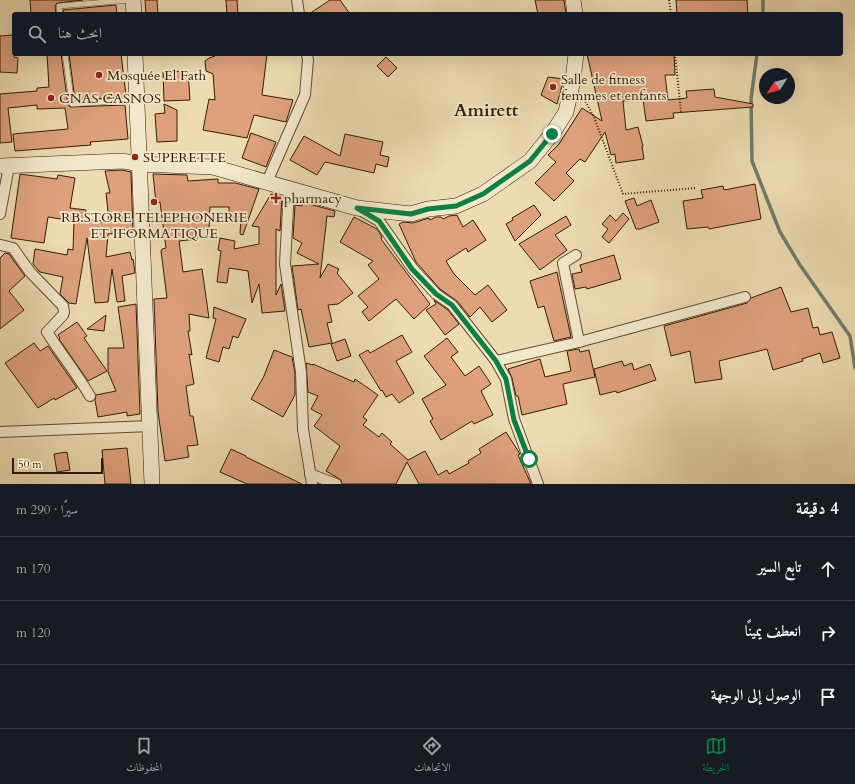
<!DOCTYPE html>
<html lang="ar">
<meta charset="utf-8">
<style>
:root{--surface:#171b24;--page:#20242c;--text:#f1f3f6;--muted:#9ea1a6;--line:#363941;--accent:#0b8043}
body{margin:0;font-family:Cardo,Amiri,serif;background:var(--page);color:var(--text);direction:rtl}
.compass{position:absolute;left:759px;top:68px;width:36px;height:36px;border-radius:50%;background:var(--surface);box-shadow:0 4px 16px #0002;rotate:234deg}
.scale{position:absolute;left:12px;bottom:10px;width:91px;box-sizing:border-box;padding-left:4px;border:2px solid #331c09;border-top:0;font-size:11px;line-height:14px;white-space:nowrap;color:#331c09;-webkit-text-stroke:3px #f3e8cc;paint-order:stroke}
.stop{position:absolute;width:12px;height:12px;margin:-9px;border:3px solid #0b8043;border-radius:50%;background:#fff}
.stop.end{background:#0b8043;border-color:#fff;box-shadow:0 1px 4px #0008}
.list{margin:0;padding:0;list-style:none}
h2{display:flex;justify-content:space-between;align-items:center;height:52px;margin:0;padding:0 16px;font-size:17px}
h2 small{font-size:13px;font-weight:400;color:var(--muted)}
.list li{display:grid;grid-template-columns:26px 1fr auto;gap:12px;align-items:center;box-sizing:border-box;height:64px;padding:0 16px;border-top:1px solid var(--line)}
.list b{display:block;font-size:15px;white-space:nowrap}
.list em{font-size:13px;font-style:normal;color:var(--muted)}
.icon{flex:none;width:22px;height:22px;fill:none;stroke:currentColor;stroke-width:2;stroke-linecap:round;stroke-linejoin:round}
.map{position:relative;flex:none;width:855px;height:484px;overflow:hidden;direction:ltr}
.search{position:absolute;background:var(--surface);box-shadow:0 4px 16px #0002;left:12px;right:12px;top:12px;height:44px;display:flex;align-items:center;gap:10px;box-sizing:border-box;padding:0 14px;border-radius:4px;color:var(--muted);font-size:15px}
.sheet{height:244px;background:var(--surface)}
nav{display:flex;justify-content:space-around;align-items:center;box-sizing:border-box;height:56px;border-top:1px solid var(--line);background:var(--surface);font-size:11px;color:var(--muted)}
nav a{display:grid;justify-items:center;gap:2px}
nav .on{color:var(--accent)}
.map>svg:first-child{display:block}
</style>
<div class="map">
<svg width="855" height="484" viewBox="0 0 855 484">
<rect width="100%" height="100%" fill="#eddbb1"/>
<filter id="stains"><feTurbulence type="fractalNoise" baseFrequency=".005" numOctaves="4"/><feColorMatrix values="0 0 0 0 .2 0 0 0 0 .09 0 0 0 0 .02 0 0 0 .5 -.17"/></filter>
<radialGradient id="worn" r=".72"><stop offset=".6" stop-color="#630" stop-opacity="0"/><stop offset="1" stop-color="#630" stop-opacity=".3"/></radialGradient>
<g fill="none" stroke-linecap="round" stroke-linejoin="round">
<!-- stream -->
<g stroke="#707b6b" stroke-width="3.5">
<polyline points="763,14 763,0"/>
<polyline points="757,54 751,99 752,161 780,232 800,265 850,336 855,368"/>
</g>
</g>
<!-- building -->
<g fill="#dea17c" stroke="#331c09">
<polygon points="30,0 83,0 57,3 55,6 56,14 31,13"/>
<polygon points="145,0 157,0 158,14 146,14"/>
<polygon points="226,0 237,0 238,14 227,14"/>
<polygon points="330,0 340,0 350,14 309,14"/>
<polygon points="535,0 564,0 566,14 538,14"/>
<polygon points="676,0 747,0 748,14 677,14"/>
<polygon points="116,5 117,14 64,14 63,10"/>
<polygon points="14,35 14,57 18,58 17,73 0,72 0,36"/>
<polygon points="47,54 61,54 68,105 70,107 125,105 128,139 90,142 91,145 15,151 13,134 68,129 65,108 37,109 37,105 8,108 12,142 0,143 0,94 37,91 37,88 49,87"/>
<polygon points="69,54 121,54 126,95 124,95 124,97 75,100"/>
<polygon points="215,54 267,54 262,95 293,100 286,122 254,115 247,138 203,130 209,99 215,100 213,74 206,71 205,61 209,58 215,56"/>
<polygon points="587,54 674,54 675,75 665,75 668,100 687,98 686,91 714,89 715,97 753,104 753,107 673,113 674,118 646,121 643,99 623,101 626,130 638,127 643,146 642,146 644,159 616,163 615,154 611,155 605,132 585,162 580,159 566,173 574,181 554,201 535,183 556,162 548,155 559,144 582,108 602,121"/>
<polygon points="386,57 397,68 388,77 377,66"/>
<polygon points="188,71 190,100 164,101 163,72"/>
<polygon points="548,77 564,79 557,104 541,95"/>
<polygon points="164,104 177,110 177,141 157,142 155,114 165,113"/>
<polygon points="251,133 276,142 266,167 242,158"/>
<polygon points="345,134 383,142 380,155 389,157 387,167 376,164 374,173 325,162 317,175 290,160 304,136 340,156"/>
<polygon points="122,170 131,172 133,232 108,234 106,257 130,252 132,260 133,259 135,273 122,276 125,301 117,302 112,269 108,302 95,303 87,238 76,304 69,303 60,294 63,277 40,272 33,264 35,249 67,255 68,249 73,250 74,221 48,217 44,243 11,238 20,174 57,179 58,175 75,178 70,208 86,210 85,220 109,221 106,193 110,193 105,171"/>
<polygon points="153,174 187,175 188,181 218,179 218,183 235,183 259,189 243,235 240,234 241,217 229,217 229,207 210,207 209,229 196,228 197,239 179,241 183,272 202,269 209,318 189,314 190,331 188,331 192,355 189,354 194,384 186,386 190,416 193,416 198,445 187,446 189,457 165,461 158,412 154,299 167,298 161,251 162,249 166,248 160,202 156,203"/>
<polygon points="755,184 761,219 709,229 708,227 687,229 683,201 703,198 701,190 723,186 724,190"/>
<polygon points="271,194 282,196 280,231 276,229 276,295 281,284 285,311 262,313 259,284 252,303 248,271 229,268 227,283 217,282 221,251 218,250 220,238 235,241 234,249 259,244 259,227 252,226"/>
<polygon points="634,198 637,206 651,200 659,222 640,229 636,229 625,201"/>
<polygon points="302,202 335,211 334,217 327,216 320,278 328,264 339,269 337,273 353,293 338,304 328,305 332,322 327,323 332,343 309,347 301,309 298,310 292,266 319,264 297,253 302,243 293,238 295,205 302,206"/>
<polygon points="534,205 541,215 515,241 506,224 513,220 512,218"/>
<polygon points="623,213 629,219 609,243 602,237 608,229 602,224 610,215 616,221"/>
<polygon points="457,215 463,227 473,220 486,240 468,252 466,248 446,261 454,274 475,295 488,285 507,310 492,322 480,307 470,317 457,301 440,289 416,262 399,224 403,222 413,223 429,218 430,220 436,217 441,217 443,219 449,216"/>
<polygon points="566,216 571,225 555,235 567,250 540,270 519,244"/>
<polygon points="354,217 377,229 382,237 381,239 430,304 414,319 396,299 369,321 362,312 368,307 358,296 379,279 368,265 373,261 340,242"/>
<polygon points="5,253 9,254 25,276 9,291 24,310 0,329 0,258"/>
<polygon points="614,255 621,279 587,289 586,287 575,289 572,274 582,272 580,265"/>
<polygon points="557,272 571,337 554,341 544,306 538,308 530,281"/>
<polygon points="781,287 791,312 808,308 813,328 818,327 820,335 832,332 840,358 823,363 820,353 802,359 803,361 773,370 767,349 719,361 722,379 695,383 690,351 671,356 664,326 747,303 751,298"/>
<polygon points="434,300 448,310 459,324 445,335 426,310 436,304"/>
<polygon points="136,304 140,414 127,416 127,412 98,417 95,400 96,395 116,391 108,372 108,348 124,348 118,307"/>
<polygon points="214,307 246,319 238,338 233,336 229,349 223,347 219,362 206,358 216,319 213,318"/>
<polygon points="106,315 104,331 87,329"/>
<polygon points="77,322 87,336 84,338 107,371 88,381 59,339 60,338 58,335"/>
<polygon points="402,335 412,352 396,361 414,393 399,403 392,394 386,397 382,390 381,391 359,355 368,350 370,353"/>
<polygon points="447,338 458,352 451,357 465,376 479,366 491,384 481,391 493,415 474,424 472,421 441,440 430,421 433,419 422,399 446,385 424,356"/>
<polygon points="345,339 351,356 337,361 331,344"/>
<polygon points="34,343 40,351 48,346 77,388 55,400 54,398 38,408 5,363"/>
<polygon points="579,349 580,352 589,350 595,377 563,384 567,404 522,415 518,396 516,396 512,378 508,369 540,359 545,377 571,371 567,351"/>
<polygon points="274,350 292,357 295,373 295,395 283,417 251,399 264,376"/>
<polygon points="622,361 624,366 632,363 634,370 650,364 656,380 617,393 616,391 600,395 594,369"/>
<polygon points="306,363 313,365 313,364 354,382 355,379 378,395 363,417 367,420 363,425 379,437 382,433 392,442 390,444 408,460 425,451 438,475 447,470 449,474 469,463 468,461 481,453 479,449 506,432 520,454 518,455 531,484 419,484 407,462 396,484 342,484 341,480 326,471 340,446 314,426 322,415 311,409 318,396 308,392"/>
<polygon points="127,448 131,484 105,484 102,450"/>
<polygon points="231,449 246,456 246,457 302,484 247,484 220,472"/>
<polygon points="67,452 70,470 57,472 54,454"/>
</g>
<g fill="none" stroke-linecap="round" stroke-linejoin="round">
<defs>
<g id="lane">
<polyline points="60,14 59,6 131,0"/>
<polyline points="65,54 72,104 134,100"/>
</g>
<g id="street">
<polyline points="297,0 299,14"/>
<polyline points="267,182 305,95 308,60 307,54"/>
<polyline points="289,189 285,264 301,372 303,429 312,484"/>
<polyline points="360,210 379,221 413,269 436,294 452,305 496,361 506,379 514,419 538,484"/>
<polyline points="0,214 9,166"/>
<path d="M1,245L13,248L30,272L63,306L64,312L63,315L47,332C61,354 77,374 90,396"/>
<polyline points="576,255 563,263 579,342"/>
<polyline points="496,361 579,342 745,297"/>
<polyline points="0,432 151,426"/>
<polyline points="310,474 336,484"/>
</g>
<g id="secondary">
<polyline points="133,0 134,14"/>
<polyline points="573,0 575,14"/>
<polyline points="135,54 152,484"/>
<polyline points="0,166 123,161 139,164 213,167 357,208 411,214 428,209 456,206 483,194 530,161 552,134 566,112 573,80 576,54"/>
</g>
</defs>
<!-- lane casing -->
<use href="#lane" stroke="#624c33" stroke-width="6"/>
<!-- street casing -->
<use href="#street" stroke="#624c33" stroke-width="12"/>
<!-- secondary casing -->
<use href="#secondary" stroke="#331c09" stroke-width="16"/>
<!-- path -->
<g stroke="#331c09" stroke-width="2" stroke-dasharray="1 2" stroke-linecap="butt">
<polyline points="669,0 671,14"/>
<polyline points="675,54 681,112"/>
<polyline points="584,99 594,117 623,194 696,188"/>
</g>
<!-- lane -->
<use href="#lane" stroke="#f3e8cc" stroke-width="5"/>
<!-- street -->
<use href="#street" stroke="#f3e8cc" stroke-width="10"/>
<!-- secondary -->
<use href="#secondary" stroke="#f3e8cc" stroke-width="15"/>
</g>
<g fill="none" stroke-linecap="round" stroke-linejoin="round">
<!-- route -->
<polyline stroke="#0b8043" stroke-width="5" points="529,459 514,420 506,379 496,361 452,305 436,294 412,269 379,221 357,208 411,214 428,209 456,206 483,194 530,161 552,134"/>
</g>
<!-- markers -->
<g fill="#8f2418" stroke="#f3e8cc" stroke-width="1.5">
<circle cx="99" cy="75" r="4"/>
<circle cx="553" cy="87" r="4"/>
<circle cx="51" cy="98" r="4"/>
<circle cx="135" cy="157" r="4"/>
<path d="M274 192h4v4h4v4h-4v4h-4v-4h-4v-4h4z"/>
<circle cx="154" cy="202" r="4"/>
</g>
<g text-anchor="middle" stroke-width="3.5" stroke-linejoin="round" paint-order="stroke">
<!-- poi labels -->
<g font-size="14" fill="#331c09" stroke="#f3e8cc" text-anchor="start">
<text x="107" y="80">Mosquée El Fath</text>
<text x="561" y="84">Salle de fitness<tspan x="561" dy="16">femmes et enfants</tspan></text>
<text x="59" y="103">CNAS CASNOS</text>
<text x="143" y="162">SUPERETTE</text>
<text x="284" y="203">pharmacy</text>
<text x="154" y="222" text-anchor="middle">RB.STORE TELEPHONERIE<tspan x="154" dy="16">ET IFORMATIQUE</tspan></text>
</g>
<!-- district labels -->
<g font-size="18" font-weight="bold" fill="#331c09" stroke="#f3e8cc">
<text x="486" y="116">Amirett</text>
</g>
</g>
<rect width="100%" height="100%" filter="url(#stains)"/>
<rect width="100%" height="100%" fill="url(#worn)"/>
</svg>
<svg class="compass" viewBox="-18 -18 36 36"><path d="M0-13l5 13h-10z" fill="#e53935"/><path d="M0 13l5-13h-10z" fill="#9ea1a6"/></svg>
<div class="scale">50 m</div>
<div class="stop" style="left:529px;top:459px"></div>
<div class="stop end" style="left:552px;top:134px"></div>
<div class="search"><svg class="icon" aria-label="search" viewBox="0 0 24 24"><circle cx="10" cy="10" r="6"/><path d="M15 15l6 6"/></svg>ابحث هنا</div>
</div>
<section class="sheet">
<h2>4 دقيقة<small>سيرًا · 290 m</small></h2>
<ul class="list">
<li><svg class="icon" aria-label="ahead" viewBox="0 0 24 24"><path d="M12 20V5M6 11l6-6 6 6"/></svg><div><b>تابع السير</b></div><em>170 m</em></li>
<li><svg class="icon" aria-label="right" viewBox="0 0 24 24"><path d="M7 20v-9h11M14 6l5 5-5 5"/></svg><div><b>انعطف يمينًا</b></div><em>120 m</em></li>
<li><svg class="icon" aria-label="arrive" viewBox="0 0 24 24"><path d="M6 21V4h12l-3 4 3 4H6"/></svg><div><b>الوصول إلى الوجهة</b></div></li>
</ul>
</section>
<nav>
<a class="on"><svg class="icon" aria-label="map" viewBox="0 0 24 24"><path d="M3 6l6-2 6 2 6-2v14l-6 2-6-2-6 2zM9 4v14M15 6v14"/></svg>الخريطة</a>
<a><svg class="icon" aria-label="directions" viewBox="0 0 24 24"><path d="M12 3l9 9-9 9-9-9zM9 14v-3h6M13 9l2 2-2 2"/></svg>الاتجاهات</a>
<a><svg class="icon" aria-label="saved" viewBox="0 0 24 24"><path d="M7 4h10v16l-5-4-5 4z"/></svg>المحفوظات</a>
</nav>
